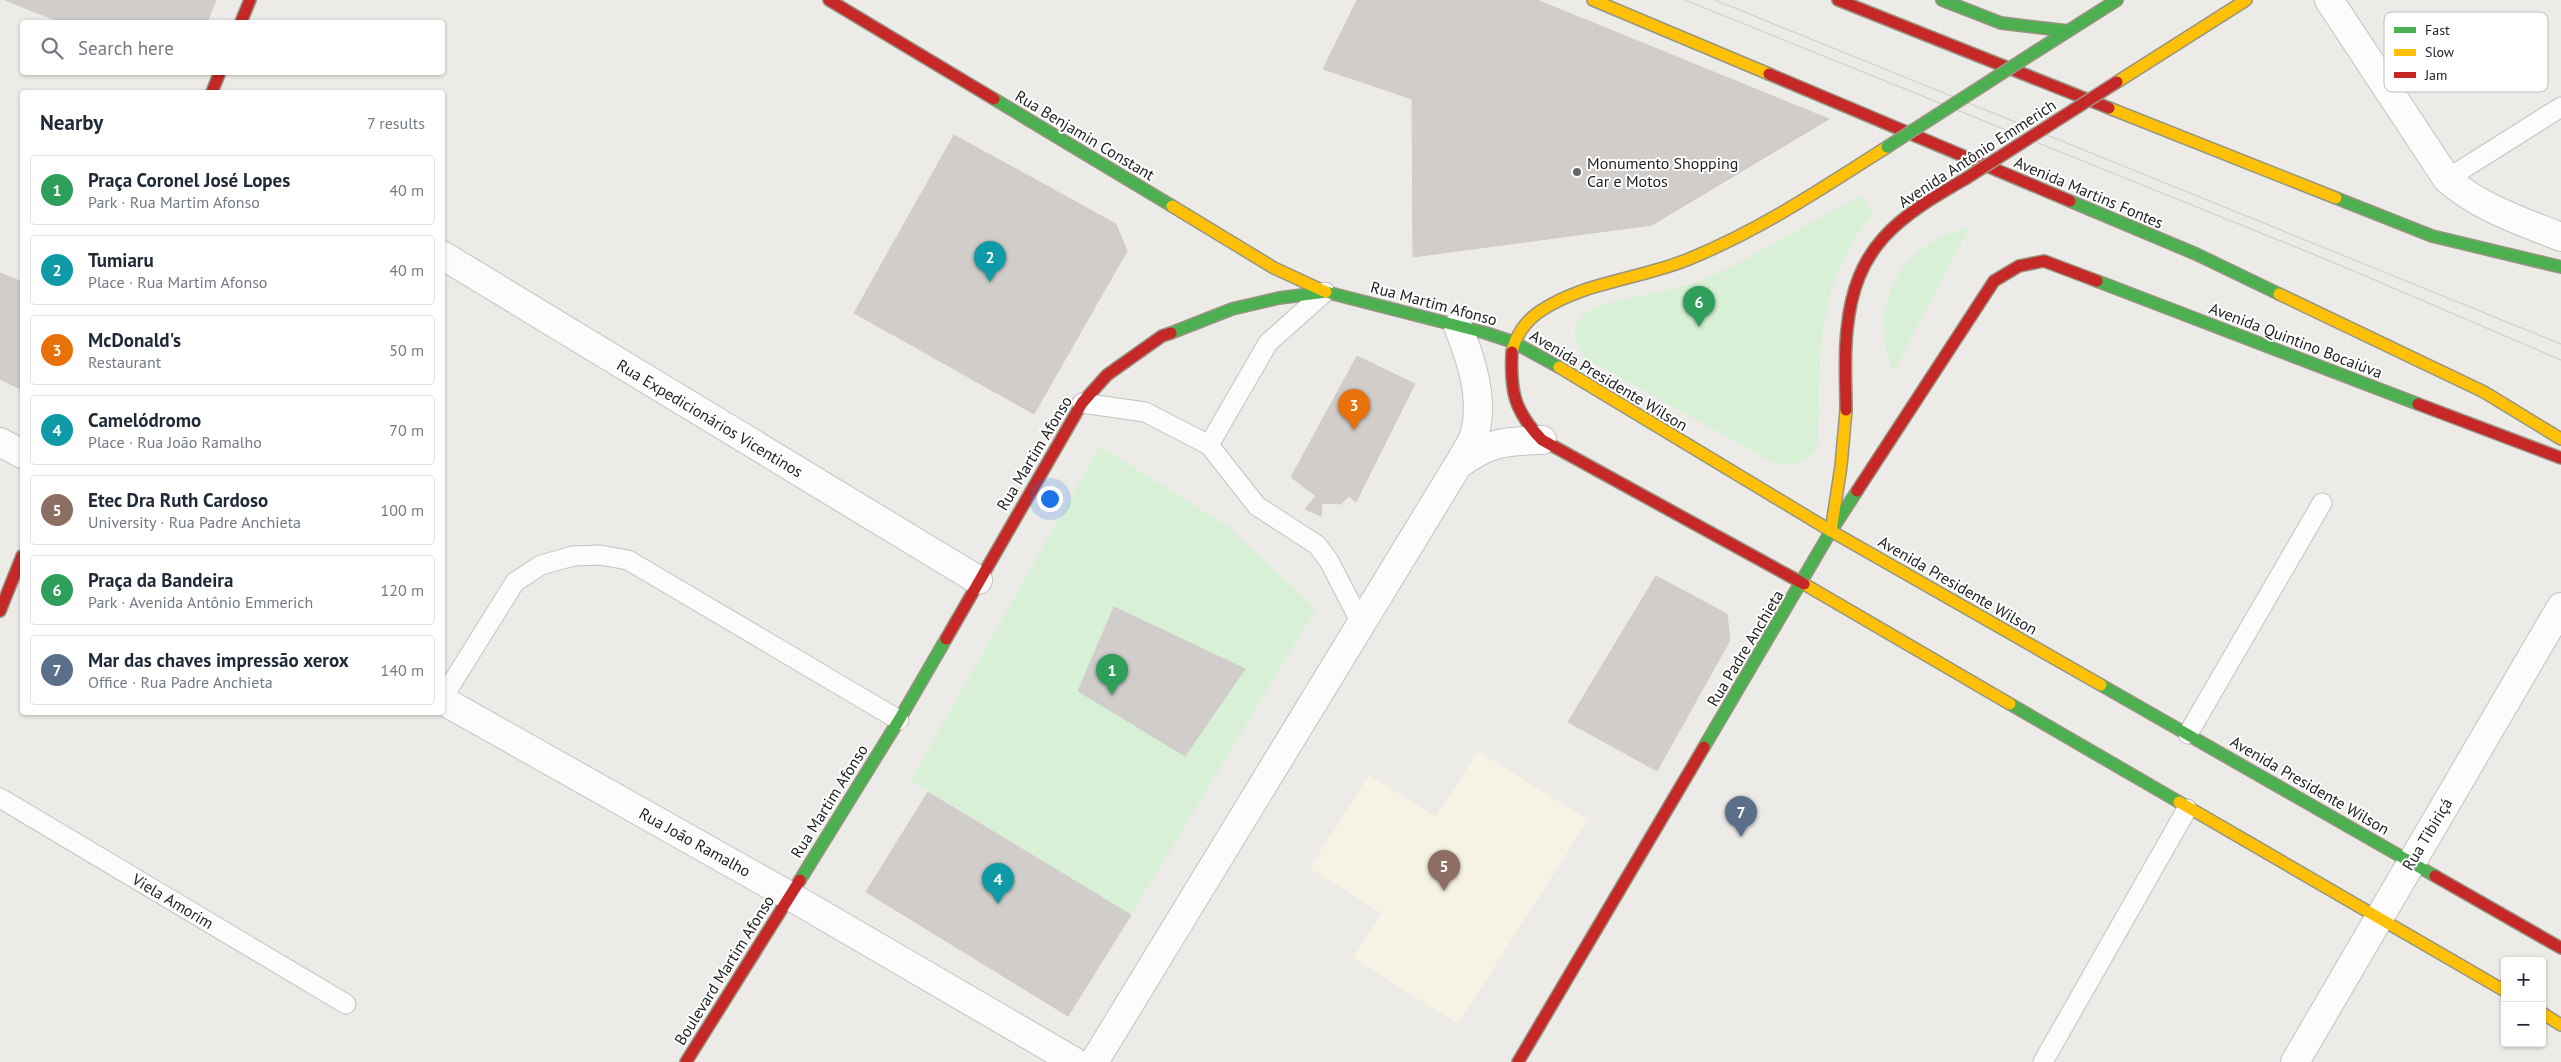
<!DOCTYPE html>
<meta charset="utf-8">
<style>
:root{--surface:#fff;--page:#f2f2f3;--text:#1f2937;--muted:#747a83;--line:#e0e1e3;--accent:#0f766e}
body{margin:0;font-family:"PT Sans",sans-serif;background:var(--page);color:var(--text)}
.controls{position:absolute;right:15px;bottom:15px;display:grid;overflow:hidden;border-radius:5px;box-shadow:0 1px 4px #0004}
.controls button{width:45px;height:45px;display:grid;place-items:center;padding:0;border:0;border-bottom:1px solid var(--line);background:var(--surface);color:var(--text);font:25px sans-serif}
.you{position:absolute;left:1049px;top:498px;width:18px;height:18px;margin:-12px;border:4px solid #fff;border-radius:50%;background:#1a73e8;box-shadow:0 0 0 8px #1a73e833}
.badge{display:grid;place-items:center;width:32px;height:32px;border-radius:50%;background:var(--accent);color:#fff;font-size:16px;font-weight:700}
.pin{position:absolute;translate:-50% -41px;filter:drop-shadow(0 1px 2px #0008)}
.pin::after{content:'';position:absolute;top:26px;width:18px;height:15px;background:inherit;clip-path:polygon(0 0,100% 0,50% 100%)}
.list{margin:0;padding:0;list-style:none}
h2{display:flex;justify-content:space-between;align-items:center;height:65px;margin:0;padding:0 20px;font-size:21px}
h2 small{font-size:16px;font-weight:400;color:var(--muted)}
.list li{display:grid;grid-template-columns:32px 1fr auto;gap:15px;align-items:center;box-sizing:border-box;height:70px;margin:0 10px 10px;padding:0 10px;border:1px solid var(--line);border-radius:5px}
.list b{display:block;font-size:19px;white-space:nowrap}
.list p{margin:0;font-size:16px;white-space:nowrap;color:var(--muted)}
.list em{font-size:16px;font-style:normal;color:var(--muted)}
.icon{flex:none;width:28px;height:28px;fill:none;stroke:currentColor;stroke-width:2;stroke-linecap:round;stroke-linejoin:round}
.map{position:relative;flex:none;width:2561px;height:1062px;overflow:hidden}
.search{position:absolute;background:var(--surface);box-shadow:0 1px 4px #0004;left:20px;top:20px;width:425px;height:55px;display:flex;align-items:center;gap:12px;box-sizing:border-box;padding:0 18px;border-radius:5px;color:var(--muted);font-size:19px}
.panel{position:absolute;background:var(--surface);box-shadow:0 1px 4px #0004;left:20px;top:90px;width:425px;height:625px;border-radius:5px}
.map>svg:first-child{display:block}
</style>
<div class="map">
<svg width="2561" height="1062" viewBox="0 0 2561 1062">
<rect width="100%" height="100%" fill="#edebe8"/>
<!-- education -->
<polygon fill="#f6f3e4" points="1478,751 1588,820 1458,1024 1353,958 1381,913 1310,868 1369,775 1436,817"/>
<!-- park -->
<g fill="#d8f0d5">
<path d="M1861,195L1873,215C1813,284 1821,357 1818,443C1812,463 1793,466 1774,463L1587,359C1566,336 1573,317 1600,305L1688,285L1730,268Z"/>
<path d="M1970,227L1893,372C1866,305 1900,243 1970,227Z"/>
<polygon points="1100,446 1226,525 1316,609 1131,915 911,780"/>
</g>
<!-- building -->
<g fill="#d0cdcb" stroke="#d0ccc9">
<polygon points="5,0 216,0 207,22 60,22"/>
<polygon points="1357,0 1537,0 1829,119 1652,225 1413,257 1412,99 1323,69"/>
<polygon points="954,135 1116,224 1127,251 1034,414 854,313"/>
<polygon points="0,273 22,282 22,390 0,379"/>
<polygon points="1357,356 1415,384 1356,502 1349,496 1341,504 1322,503 1321,516 1305,509 1316,496 1291,477"/>
<polygon points="1656,576 1727,614 1730,640 1657,771 1568,722"/>
<polygon points="1114,607 1245,669 1185,756 1078,691"/>
<polygon points="928,792 1131,915 1068,1016 866,892"/>
</g>
<g fill="none" stroke-linecap="round" stroke-linejoin="round">
<defs>
<g id="lane">
<polyline points="2447,179 2561,107"/>
<polyline points="1082,403 1145,412 1209,445 1257,506 1317,545 1329,561 1361,623"/>
<polyline points="1209,445 1268,343 1325,292"/>
<polyline points="442,699 515,582 541,565 573,556 600,555 628,560 899,720"/>
<polyline points="2188,734 2322,503"/>
<polyline points="0,798 346,1004"/>
<polyline points="2043,1062 2187,809"/>
</g>
<g id="street">
<path d="M2329,0L2447,179C2480,208 2521,221 2561,237"/>
<polyline points="442,255 978,580"/>
<path d="M1458,326C1471,360 1484,396 1475,433C1472,443 1464,454 1459,464"/>
<polyline points="0,442 22,454"/>
<polyline points="442,700 790,896 1075,1062"/>
<path d="M1094,1062L1458,465C1489,442 1504,441 1542,440"/>
<polyline points="2295,1062 2561,607"/>
</g>
<g id="fast">
<polyline points="1942,0 2001,23 2068,31"/>
<polyline points="2035,52 2117,0"/>
<polyline points="994,99 1172,206"/>
<polyline points="2336,198 2432,236 2561,267"/>
<polyline points="2070,201 2196,254 2279,294"/>
<polyline points="2097,281 2418,404"/>
<polyline points="1171,333 1232,309 1279,298 1326,292 1486,333 1513,342 1559,367"/>
<polyline points="2101,685 2435,876"/>
<polyline points="2010,704 2179,802"/>
<polyline points="1704,747 1831,531 1857,491"/>
<polyline points="800,880 899,720 946,639"/>
</g>
<g id="slow">
<polyline points="1593,0 1769,74"/>
<polyline points="2117,82 2246,0"/>
<polyline points="2109,108 2336,198"/>
<polyline points="1172,206 1274,268 1326,292"/>
<polyline points="2279,294 2484,392 2561,439"/>
<path d="M1512,352C1515,336 1526,321 1539,312C1582,282 1641,279 1689,259C1760,230 1823,188 1887,147"/>
<polyline points="1559,367 1831,531"/>
<polyline points="1846,410 1841,466 1831,531 2101,685"/>
<polyline points="1804,584 2010,704"/>
<polyline points="2179,802 2505,991"/>
<polyline points="2542,1013 2561,1025"/>
</g>
<g id="jam">
<polyline points="829,0 994,99"/>
<polyline points="1838,0 2109,108"/>
<polyline points="241,22 250,0"/>
<polyline points="1769,74 2070,201"/>
<polyline points="212,92 220,72"/>
<path d="M1512,352C1510,391 1514,411 1542,440L1804,584"/>
<polyline points="2418,404 2561,458"/>
<path d="M1846,410C1846,383 1844,356 1847,330C1855,246 1897,218 1965,179"/>
<polyline points="1857,491 1994,281 2019,266 2044,261 2097,281"/>
<polyline points="0,611 22,556"/>
<polyline points="946,639 1082,403 1107,375 1162,336 1171,333"/>
<polyline points="2435,876 2561,948"/>
<polyline points="686,1062 800,880"/>
<polyline points="1518,1062 1704,747"/>
</g>
</defs>
<!-- lane casing -->
<use href="#lane" stroke="#c3c2c0" stroke-width="21"/>
<!-- street casing -->
<use href="#street" stroke="#c3c2c0" stroke-width="30"/>
<!-- fast casing -->
<use href="#fast" stroke="#969581" stroke-width="14"/>
<!-- slow casing -->
<use href="#slow" stroke="#969581" stroke-width="14"/>
<!-- jam casing -->
<use href="#jam" stroke="#969581" stroke-width="14"/>
<!-- lane -->
<use href="#lane" stroke="#fcfcfc" stroke-width="19"/>
<!-- street -->
<use href="#street" stroke="#fcfcfc" stroke-width="28"/>
<!-- fast -->
<use href="#fast" stroke="#4caf50" stroke-width="11"/>
<!-- slow -->
<use href="#slow" stroke="#ffc107" stroke-width="11"/>
<!-- jam -->
<use href="#jam" stroke="#c62828" stroke-width="11"/>
<!-- tram -->
<g stroke="#cbcbca" stroke-width="1">
<polyline points="1685,0 2335,263 2561,360"/>
<polyline points="1715,0 2561,344"/>
</g>
<defs>
<polyline id="fast-bridge" points="1887,147 2035,52"/>
<polyline id="jam-bridge" points="1965,179 2117,82"/>
</defs>
<!-- fast-bridge casing -->
<use href="#fast-bridge" stroke="#a19686" stroke-width="14" stroke-linecap="butt"/>
<!-- jam-bridge casing -->
<use href="#jam-bridge" stroke="#a19686" stroke-width="14" stroke-linecap="butt"/>
<!-- fast-bridge -->
<use href="#fast-bridge" stroke="#4caf50" stroke-width="11"/>
<!-- jam-bridge -->
<use href="#jam-bridge" stroke="#c62828" stroke-width="11"/>
</g>
<!-- markers -->
<circle fill="#676665" stroke="#fff" stroke-width="2" cx="1577" cy="172" r="5"/>
<g text-anchor="middle" stroke-width="4" stroke-linejoin="round" paint-order="stroke">
<!-- street labels -->
<g font-size="16" fill="#1f1f1f" stroke="#fff">
<text transform="translate(1085 135) rotate(31)" y="6">Rua Benjamin Constant</text>
<text transform="translate(1977 153) rotate(-33)" y="6">Avenida Antônio Emmerich</text>
<text transform="translate(2089 192) rotate(23)" y="6">Avenida Martins Fontes</text>
<text transform="translate(1434 303) rotate(15)" y="6">Rua Martim Afonso</text>
<text transform="translate(2296 340) rotate(21)" y="6">Avenida Quintino Bocaiúva</text>
<text transform="translate(1609 380) rotate(31)" y="6">Avenida Presidente Wilson</text>
<text transform="translate(710 418) rotate(31)" y="6">Rua Expedicionários Vicentinos</text>
<text transform="translate(1034 453) rotate(-59)" y="6">Rua Martim Afonso</text>
<text transform="translate(1958 585) rotate(30)" y="6">Avenida Presidente Wilson</text>
<text transform="translate(1745 648) rotate(-59)" y="6">Rua Padre Anchieta</text>
<text transform="translate(2310 785) rotate(30)" y="6">Avenida Presidente Wilson</text>
<text transform="translate(829 801) rotate(-58)" y="6">Rua Martim Afonso</text>
<text transform="translate(2427 834) rotate(-59)" y="6">Rua Tibiriçá</text>
<text transform="translate(695 842) rotate(29)" y="6">Rua João Ramalho</text>
<text transform="translate(173 901) rotate(31)" y="6">Viela Amorim</text>
<text transform="translate(724 970) rotate(-58)" y="6">Boulevard Martim Afonso</text>
</g>
<!-- poi labels -->
<g font-size="16" fill="#1f1f1f" stroke="#fff" text-anchor="start">
<text x="1587" y="169">Monumento Shopping<tspan x="1587" dy="18">Car e Motos</tspan></text>
</g>
</g>
<!-- legend -->
<rect x="2384" y="12" width="164" height="80" rx="8" fill="#fff" stroke="#bcbcbc" stroke-width="1"/>
<rect x="2394" y="27" width="22" height="6" fill="#4caf50"/>
<rect x="2394" y="49" width="22" height="7" fill="#ffc107"/>
<rect x="2394" y="72" width="22" height="6" fill="#c62828"/>
<g font-size="14" fill="#1f1f1f">
<text x="2425" y="35">Fast</text>
<text x="2425" y="57">Slow</text>
<text x="2425" y="80">Jam</text>
</g>
</svg>
<div class="controls">
<button>+</button>
<button>−</button>
</div>
<div class="you"></div>
<div class="pin badge" style="left:1112px;top:695px;background:#2e9e5b">1</div>
<div class="pin badge" style="left:990px;top:282px;background:#0f9aa8">2</div>
<div class="pin badge" style="left:1354px;top:430px;background:#e8710a">3</div>
<div class="pin badge" style="left:998px;top:904px;background:#0f9aa8">4</div>
<div class="pin badge" style="left:1444px;top:891px;background:#8d6e63">5</div>
<div class="pin badge" style="left:1699px;top:327px;background:#2e9e5b">6</div>
<div class="pin badge" style="left:1741px;top:837px;background:#5c6f8a">7</div>
<div class="search"><svg class="icon" aria-label="search" viewBox="0 0 24 24"><circle cx="10" cy="10" r="6"/><path d="M15 15l6 6"/></svg>Search here</div>
<section class="panel">
<h2>Nearby<small>7 results</small></h2>
<ul class="list">
<li><span class="badge" style="background:#2e9e5b">1</span><div><b>Praça Coronel José Lopes</b><p>Park · Rua Martim Afonso</p></div><em>40 m</em></li>
<li><span class="badge" style="background:#0f9aa8">2</span><div><b>Tumiaru</b><p>Place · Rua Martim Afonso</p></div><em>40 m</em></li>
<li><span class="badge" style="background:#e8710a">3</span><div><b>McDonald's</b><p>Restaurant</p></div><em>50 m</em></li>
<li><span class="badge" style="background:#0f9aa8">4</span><div><b>Camelódromo</b><p>Place · Rua João Ramalho</p></div><em>70 m</em></li>
<li><span class="badge" style="background:#8d6e63">5</span><div><b>Etec Dra Ruth Cardoso</b><p>University · Rua Padre Anchieta</p></div><em>100 m</em></li>
<li><span class="badge" style="background:#2e9e5b">6</span><div><b>Praça da Bandeira</b><p>Park · Avenida Antônio Emmerich</p></div><em>120 m</em></li>
<li><span class="badge" style="background:#5c6f8a">7</span><div><b>Mar das chaves impressão xerox</b><p>Office · Rua Padre Anchieta</p></div><em>140 m</em></li>
</ul>
</section>
</div>
